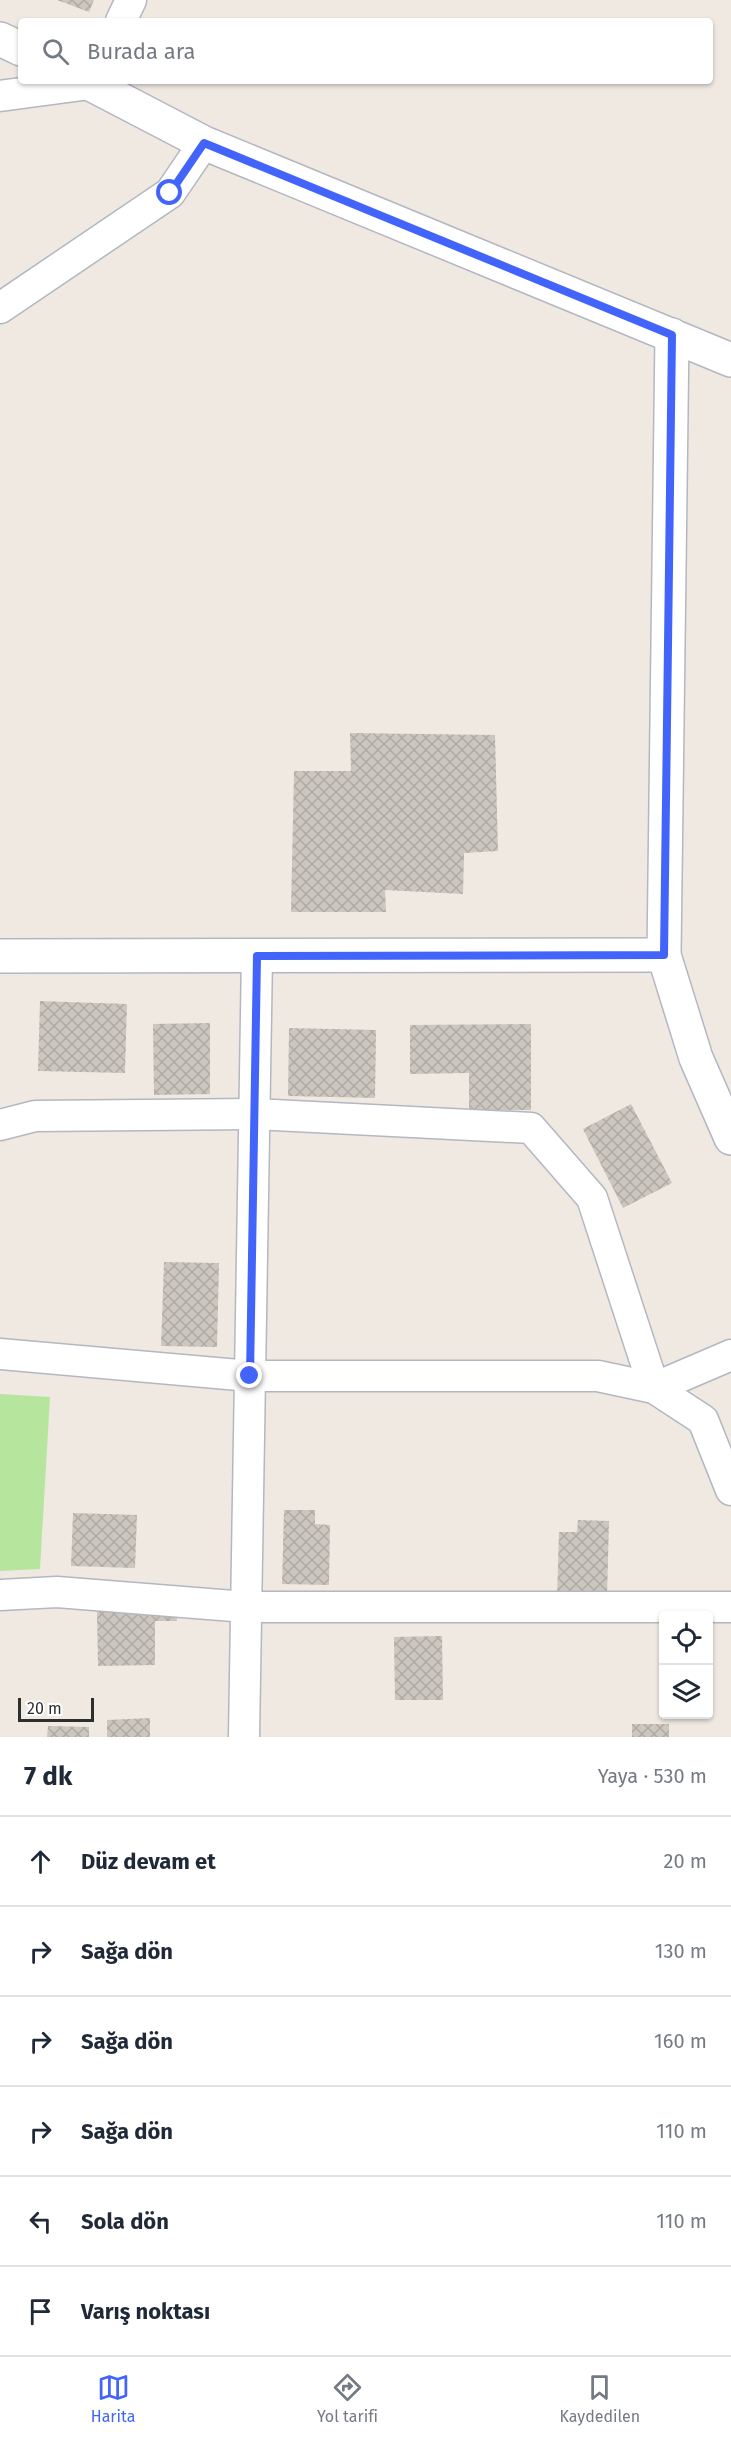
<!DOCTYPE html>
<html lang="tr">
<meta charset="utf-8">
<style>
:root{--surface:#fff;--page:#f2f2f3;--text:#1f2937;--muted:#747a83;--line:#e0e1e3;--accent:#4264fb}
body{margin:0;font-family:"Fira Sans",sans-serif;background:var(--page);color:var(--text)}
.controls{position:absolute;right:18px;bottom:18px;display:grid;overflow:hidden;border-radius:6px;box-shadow:0 2px 4px #0004}
.controls button{width:54px;height:54px;display:grid;place-items:center;padding:0;border:0;border-bottom:2px solid var(--line);background:var(--surface);color:var(--text);font:30px sans-serif}
.scale{position:absolute;left:18px;bottom:15px;width:76px;box-sizing:border-box;padding-left:6px;border:3px solid #2e2e2e;border-top:0;font-size:16px;line-height:21px;white-space:nowrap;color:#2e2e2e;-webkit-text-stroke:4px #fff;paint-order:stroke}
.stop{position:absolute;width:18px;height:18px;margin:-14px;border:4px solid #4264fb;border-radius:50%;background:#fff}
.stop.end{background:#4264fb;border-color:#fff;box-shadow:0 2px 6px #0008}
.list{margin:0;padding:0;list-style:none}
h2{display:flex;justify-content:space-between;align-items:center;height:78px;margin:0;padding:0 24px;font-size:26px}
h2 small{font-size:20px;font-weight:400;color:var(--muted)}
.list li{display:grid;grid-template-columns:39px 1fr auto;gap:18px;align-items:center;box-sizing:border-box;height:90px;padding:0 24px;border-top:2px solid var(--line)}
.list b{display:block;font-size:22px;white-space:nowrap}
.list em{font-size:20px;font-style:normal;color:var(--muted)}
.icon{flex:none;width:33px;height:33px;fill:none;stroke:currentColor;stroke-width:2;stroke-linecap:round;stroke-linejoin:round}
.map{position:relative;flex:none;width:731px;height:1737px;overflow:hidden}
.search{position:absolute;background:var(--surface);box-shadow:0 2px 4px #0004;left:18px;right:18px;top:18px;height:66px;display:flex;align-items:center;gap:15px;box-sizing:border-box;padding:0 21px;border-radius:6px;color:var(--muted);font-size:22px}
.sheet{height:618px;background:var(--surface)}
nav{display:flex;justify-content:space-around;align-items:center;box-sizing:border-box;height:84px;border-top:2px solid var(--line);background:var(--surface);font-size:16px;color:var(--muted)}
nav a{display:grid;justify-items:center;gap:3px}
nav .on{color:var(--accent)}
.map>svg:first-child{display:block}
</style>
<div class="map">
<svg width="731" height="1737" viewBox="0 0 731 1737">
<defs>
<pattern id="building-cross-hatch" width="8" height="8" patternUnits="userSpaceOnUse" patternTransform="scale(1.5)"><rect width="8" height="8" fill="#cbc7bf"/><path d="M0 0l8 8M0 8l8-8" fill="none" stroke="#afaba4"/></pattern>
</defs>
<rect width="100%" height="100%" fill="#efe9e1"/>
<!-- green -->
<polygon fill="#b6e59e" points="0,1394 50,1397 40,1569 0,1571"/>
<!-- building -->
<g fill="url(#building-cross-hatch)">
<polygon points="57,0 94,0 89,12"/>
<polygon points="350,733 495,735 498,851 464,853 463,894 385,890 386,912 291,912 294,771 351,771"/>
<polygon points="40,1001 127,1004 125,1073 38,1071"/>
<polygon points="210,1023 210,1094 154,1095 153,1024"/>
<polygon points="531,1024 531,1110 469,1110 469,1073 410,1074 410,1025"/>
<polygon points="289,1028 376,1030 375,1098 288,1096"/>
<polygon points="631,1104 672,1183 623,1208 583,1129"/>
<polygon points="164,1262 219,1263 217,1347 161,1346"/>
<polygon points="284,1510 315,1510 315,1524 330,1525 329,1585 282,1584"/>
<polygon points="73,1513 137,1515 135,1568 71,1566"/>
<polygon points="578,1520 609,1521 607,1597 557,1596 559,1532 577,1532"/>
<polygon points="177,1611 177,1621 155,1621 155,1665 98,1666 97,1612"/>
<polygon points="442,1636 443,1700 395,1700 394,1637"/>
<polygon points="150,1718 150,1737 107,1737 107,1720"/>
<rect x="632" y="1724" width="37" height="13"/>
<polygon points="48,1726 89,1727 89,1737 47,1737"/>
</g>
<g fill="none" stroke-linecap="round" stroke-linejoin="round">
<defs>
<g id="street">
<polyline points="121,21 131,0"/>
<polyline points="0,96 90,84 91,81"/>
<polyline points="0,308 170,193 204,143"/>
<polyline points="0,1125 35,1116 254,1114 531,1128 592,1198 654,1388 703,1420 731,1490"/>
<polyline points="0,1354 250,1376 598,1376 654,1388 731,1355"/>
<polyline points="0,1595 57,1592 246,1607 731,1607"/>
<polyline points="244,1737 257,955"/>
</g>
<g id="secondary">
<polyline points="0,39 21,49"/>
<polyline points="85,81 204,143 731,360"/>
<polyline points="672,335 664,955 696,1058 731,1138"/>
<polyline points="0,956 664,955"/>
</g>
</defs>
<!-- street casing -->
<use href="#street" stroke="#b4b7c1" stroke-width="33"/>
<!-- secondary casing -->
<use href="#secondary" stroke="#b4b7c1" stroke-width="36"/>
<!-- street -->
<use href="#street" stroke="#fff" stroke-width="30"/>
<!-- secondary -->
<use href="#secondary" stroke="#fff" stroke-width="33"/>
</g>
<g fill="none" stroke-linecap="round" stroke-linejoin="round">
<!-- route -->
<polyline stroke="#4264fb" stroke-width="8" points="170,193 204,143 672,335 664,955 257,956 250,1376"/>
</g>
</svg>
<div class="controls">
<button><svg class="icon" aria-label="locate" viewBox="0 0 24 24"><circle cx="12" cy="12" r="6"/><path d="M12 2v4M12 18v4M2 12h4M18 12h4"/></svg></button>
<button><svg class="icon" aria-label="layers" viewBox="0 0 24 24"><path d="M12 4l9 5-9 5-9-5zM3 14l9 5 9-5"/></svg></button>
</div>
<div class="scale">20 m</div>
<div class="stop" style="left:170px;top:193px"></div>
<div class="stop end" style="left:250px;top:1376px"></div>
<div class="search"><svg class="icon" aria-label="search" viewBox="0 0 24 24"><circle cx="10" cy="10" r="6"/><path d="M15 15l6 6"/></svg>Burada ara</div>
</div>
<section class="sheet">
<h2>7 dk<small>Yaya · 530 m</small></h2>
<ul class="list">
<li><svg class="icon" aria-label="ahead" viewBox="0 0 24 24"><path d="M12 20V5M6 11l6-6 6 6"/></svg><div><b>Düz devam et</b></div><em>20 m</em></li>
<li><svg class="icon" aria-label="right" viewBox="0 0 24 24"><path d="M7 20v-9h11M14 6l5 5-5 5"/></svg><div><b>Sağa dön</b></div><em>130 m</em></li>
<li><svg class="icon" aria-label="right" viewBox="0 0 24 24"><path d="M7 20v-9h11M14 6l5 5-5 5"/></svg><div><b>Sağa dön</b></div><em>160 m</em></li>
<li><svg class="icon" aria-label="right" viewBox="0 0 24 24"><path d="M7 20v-9h11M14 6l5 5-5 5"/></svg><div><b>Sağa dön</b></div><em>110 m</em></li>
<li><svg class="icon" aria-label="left" viewBox="0 0 24 24"><path d="M17 20v-9H6M10 6l-5 5 5 5"/></svg><div><b>Sola dön</b></div><em>110 m</em></li>
<li><svg class="icon" aria-label="arrive" viewBox="0 0 24 24"><path d="M6 21V4h12l-3 4 3 4H6"/></svg><div><b>Varış noktası</b></div></li>
</ul>
</section>
<nav>
<a class="on"><svg class="icon" aria-label="map" viewBox="0 0 24 24"><path d="M3 6l6-2 6 2 6-2v14l-6 2-6-2-6 2zM9 4v14M15 6v14"/></svg>Harita</a>
<a><svg class="icon" aria-label="directions" viewBox="0 0 24 24"><path d="M12 3l9 9-9 9-9-9zM9 14v-3h6M13 9l2 2-2 2"/></svg>Yol tarifi</a>
<a><svg class="icon" aria-label="saved" viewBox="0 0 24 24"><path d="M7 4h10v16l-5-4-5 4z"/></svg>Kaydedilen</a>
</nav>
